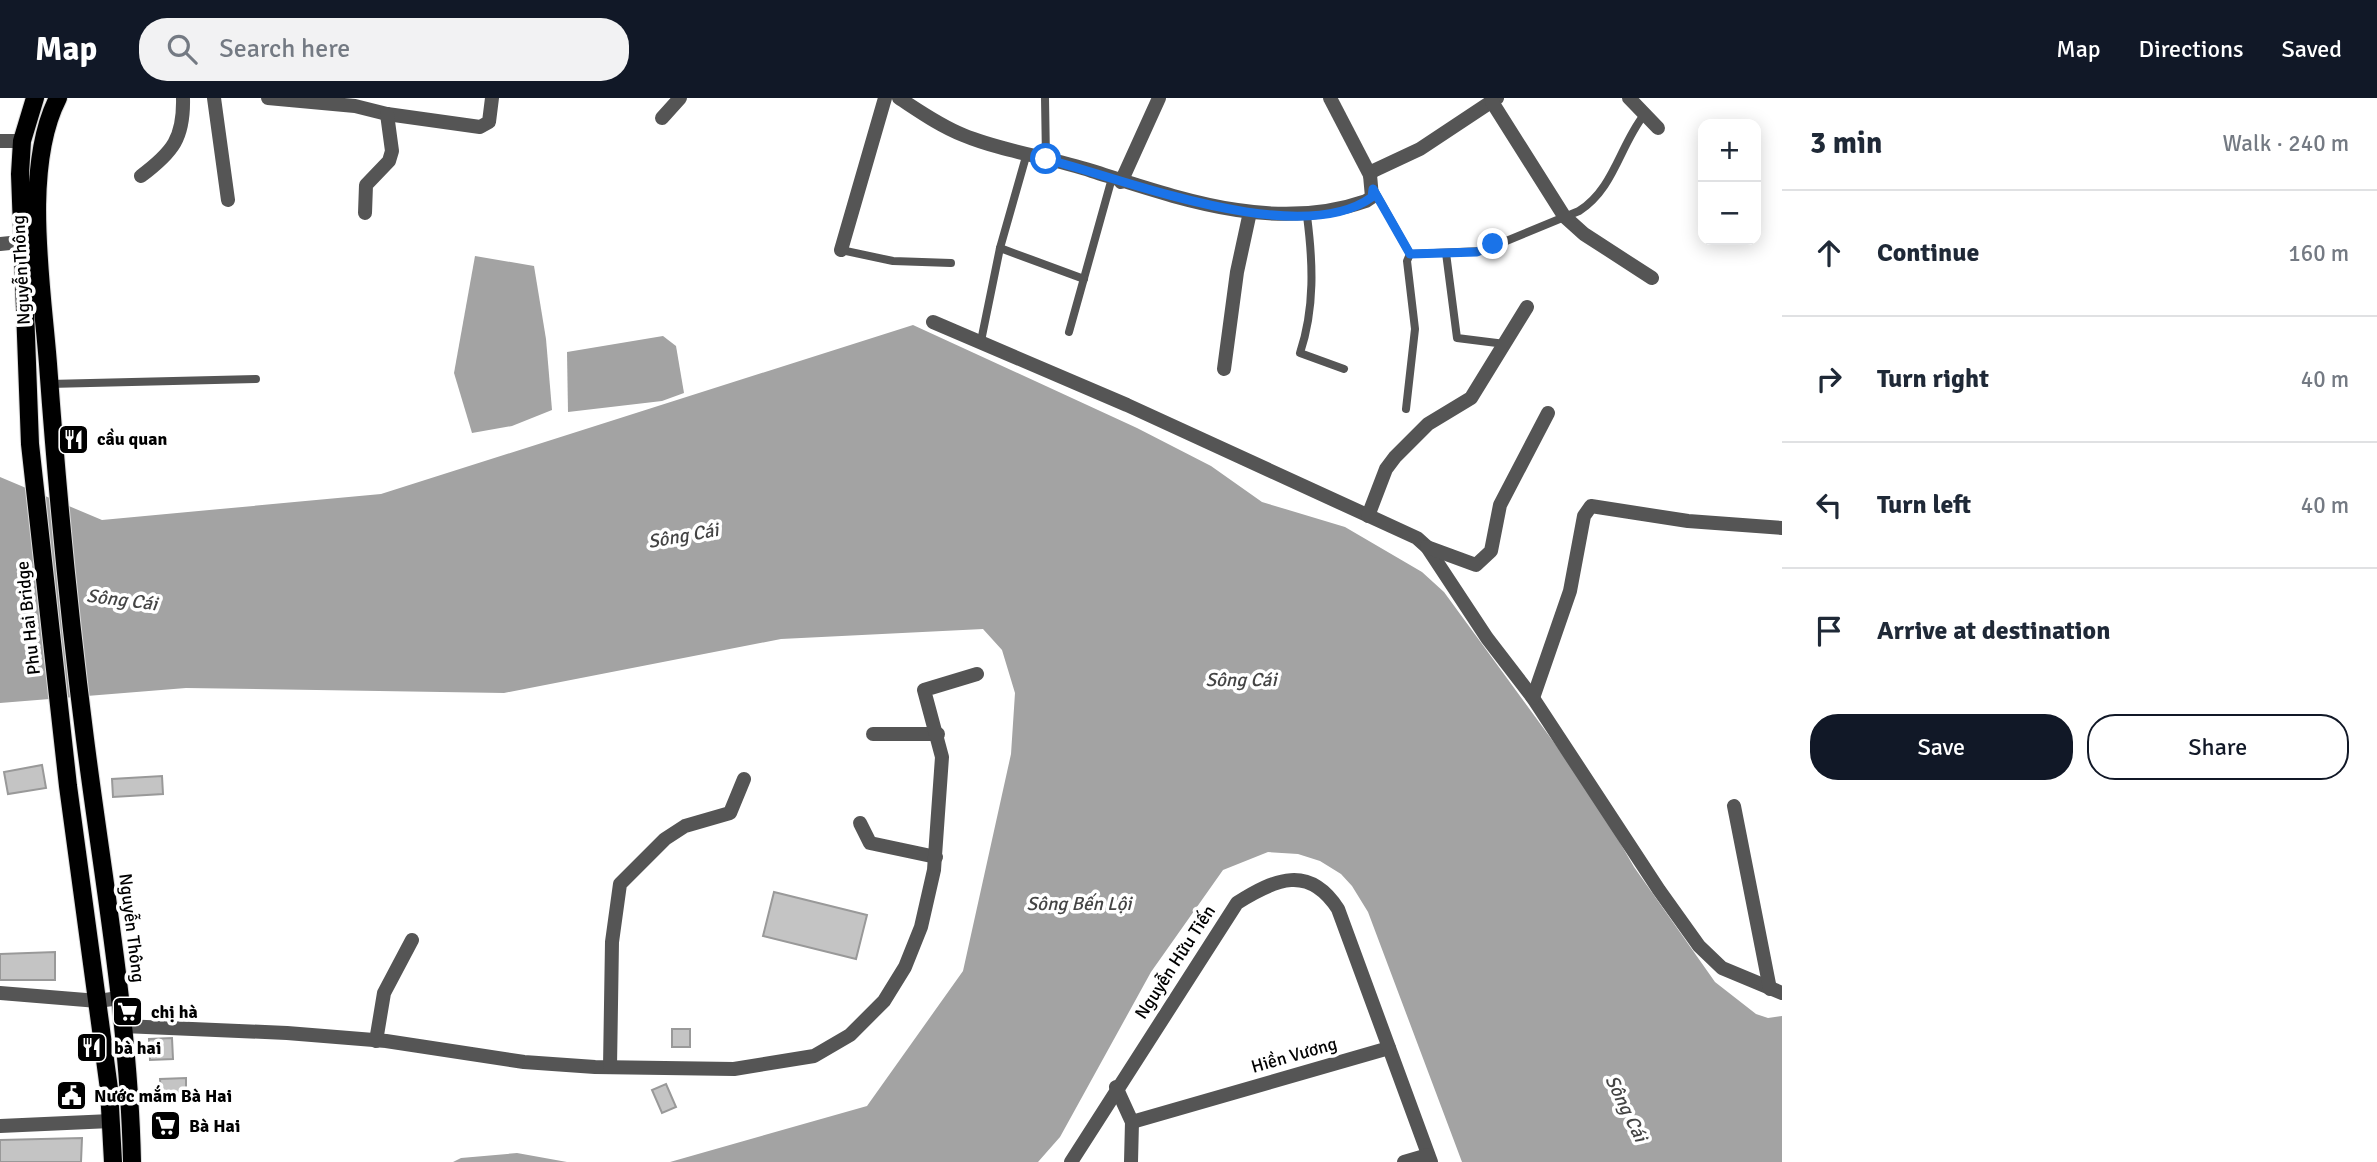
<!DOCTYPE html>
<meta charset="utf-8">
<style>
:root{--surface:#fff;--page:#f2f2f3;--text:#1f2937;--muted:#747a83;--line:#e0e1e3;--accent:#111827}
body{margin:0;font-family:Signika,sans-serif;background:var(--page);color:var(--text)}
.controls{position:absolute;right:21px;top:21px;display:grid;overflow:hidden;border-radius:14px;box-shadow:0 4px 18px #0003}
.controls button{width:63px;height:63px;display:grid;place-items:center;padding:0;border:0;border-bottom:2px solid var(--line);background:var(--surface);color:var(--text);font:35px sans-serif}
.stop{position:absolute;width:21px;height:21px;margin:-16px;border:5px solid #1a73e8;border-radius:50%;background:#fff}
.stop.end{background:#1a73e8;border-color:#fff;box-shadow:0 2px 7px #0008}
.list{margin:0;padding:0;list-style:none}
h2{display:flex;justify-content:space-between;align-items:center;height:91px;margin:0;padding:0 28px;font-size:30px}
h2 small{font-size:23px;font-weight:400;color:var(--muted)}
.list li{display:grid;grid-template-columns:46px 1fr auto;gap:21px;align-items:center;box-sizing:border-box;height:126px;padding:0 28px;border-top:2px solid var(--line)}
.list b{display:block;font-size:26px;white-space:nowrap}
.list em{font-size:23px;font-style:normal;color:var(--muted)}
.actions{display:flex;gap:14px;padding:21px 28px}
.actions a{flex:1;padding:16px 0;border:2px solid var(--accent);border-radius:28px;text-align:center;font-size:24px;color:var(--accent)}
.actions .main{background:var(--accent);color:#fff}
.icon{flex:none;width:38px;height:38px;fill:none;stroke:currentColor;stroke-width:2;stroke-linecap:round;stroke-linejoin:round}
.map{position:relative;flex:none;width:1782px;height:1064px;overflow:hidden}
header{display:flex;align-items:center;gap:42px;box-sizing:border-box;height:98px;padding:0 35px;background:var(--accent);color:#fff}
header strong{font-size:33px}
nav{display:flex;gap:38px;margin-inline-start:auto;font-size:24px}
.search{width:490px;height:63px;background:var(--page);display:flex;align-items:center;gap:18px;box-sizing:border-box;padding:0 24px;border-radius:28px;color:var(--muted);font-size:26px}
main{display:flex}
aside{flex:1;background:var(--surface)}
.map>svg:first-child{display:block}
</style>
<header>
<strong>Map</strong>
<div class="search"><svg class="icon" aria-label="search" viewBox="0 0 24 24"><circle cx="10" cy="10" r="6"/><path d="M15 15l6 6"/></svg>Search here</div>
<nav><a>Map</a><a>Directions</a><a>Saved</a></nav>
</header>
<main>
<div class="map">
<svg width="1782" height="1064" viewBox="0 0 1782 1064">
<rect width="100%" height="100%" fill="#fff"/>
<!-- water -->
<g fill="#a3a3a3">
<polygon points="475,158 534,168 546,241 552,312 512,328 472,335 454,275"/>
<polygon points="913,227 1137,330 1211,368 1262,404 1345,429 1422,474 1444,494 1593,698 1634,769 1715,884 1756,916 1768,920 1782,918 1782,1064 1462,1064 1368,814 1352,788 1341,776 1320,763 1298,756 1268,754 1223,772 1151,874 1060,1039 1038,1064 670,1064 867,1008 963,873 1011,656 1015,595 1002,552 983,531 781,541 504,595 186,590 0,605 0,379 102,422 381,396"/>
<polygon points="663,238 676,248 684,295 662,303 568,314 567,254"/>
<polygon points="517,1055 567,1064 453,1064 461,1060"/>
</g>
<!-- building -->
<g fill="#c4c4c4" stroke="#999" stroke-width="2">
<polygon points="42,667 46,690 8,696 4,674"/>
<polygon points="162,678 163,696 113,699 112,681"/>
<polygon points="774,794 867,817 856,861 763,838"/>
<polygon points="55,854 55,882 0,882 0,856"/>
<rect x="672" y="931" width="18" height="18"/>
<polygon points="172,940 173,961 150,962 149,941"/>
<polygon points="186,980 186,997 161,998 160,981"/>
<polygon points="666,986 676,1009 662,1015 652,992"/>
<polygon points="82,1040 81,1064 0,1064 0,1042"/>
</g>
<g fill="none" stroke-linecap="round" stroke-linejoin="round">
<defs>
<g id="primary">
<polyline points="35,0 22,43 20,76 30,346 68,688 109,991 113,1064"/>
<path d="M58,0C22,70 42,188 48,266C57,391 69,517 85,641C103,782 129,922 132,1064"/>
</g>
</defs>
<!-- primary casing -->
<use href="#primary" stroke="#dbdbdb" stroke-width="20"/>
<!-- service -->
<g stroke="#555" stroke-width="8">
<polyline points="1045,0 1046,61"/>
<polyline points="1375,94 1410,156"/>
<path d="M1307,118C1313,164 1315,210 1300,255L1344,271"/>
<polyline points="1000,150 1084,181"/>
<polyline points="841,152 893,163 951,165"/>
<polyline points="1446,155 1457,240 1505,246"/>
<polyline points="1069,234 1112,80"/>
<polyline points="981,243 1000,150 1027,55"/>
<polyline points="49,286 256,281"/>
<path d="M1406,311L1415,231L1407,163L1410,156L1482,153L1579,113C1614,91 1620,47 1644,17"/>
</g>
<!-- minor -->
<g stroke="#555" stroke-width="14">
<polyline points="214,0 228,102"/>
<polyline points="268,0 355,8 387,16 480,29 489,24 492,0"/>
<path d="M899,0C919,13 940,28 963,37C1004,54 1050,59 1092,73C1181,101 1274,135 1366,103L1372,99L1370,77L1373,73L1420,51L1497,0"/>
<polyline points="1330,0 1370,77"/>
<polyline points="1629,0 1658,30"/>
<polyline points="1492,4 1564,118 1584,136 1652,180"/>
<polyline points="662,20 680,0"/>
<polyline points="0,43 22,43"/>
<path d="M141,78C173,54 184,40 183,0"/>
<polyline points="1121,84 1159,0"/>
<polyline points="365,115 366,87 389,63 392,53 387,16"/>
<polyline points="0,146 30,143"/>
<polyline points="841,152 885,0"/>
<polyline points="933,224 1127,307 1417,440 1427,449 1487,540 1533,600 1659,792 1699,848 1722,870 1782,895"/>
<polyline points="1224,271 1237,174 1250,114"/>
<polyline points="1368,418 1386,371 1395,359 1428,326 1471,300 1527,209"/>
<polyline points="1427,449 1476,467 1491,453 1500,407 1548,315"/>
<polyline points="1533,600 1570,493 1584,418 1591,408 1688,423 1782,430"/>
<polyline points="873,636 938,636"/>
<polyline points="1734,708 1770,891"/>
<polyline points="860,725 870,745 936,759"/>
<polyline points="0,895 98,903 119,900"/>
<polyline points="123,928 287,935 386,943 524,964 595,969 734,971 814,958 850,937 884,903 905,869 921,829 934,772 942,659 924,592 977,576"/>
<polyline points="376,943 384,895 412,842"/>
<polyline points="610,969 612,844 620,786 665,741 685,728 730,715 744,681"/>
<polyline points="1116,989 1132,1024 1131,1064"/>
<polyline points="1132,1024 1389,950"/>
<polyline points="0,1028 111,1023"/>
<path d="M1071,1064L1237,805C1275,781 1309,766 1338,811L1431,1064"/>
<polyline points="1404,1064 1428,1057"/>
</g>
<!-- primary -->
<use href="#primary" stroke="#000" stroke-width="18"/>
</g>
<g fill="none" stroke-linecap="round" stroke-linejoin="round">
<!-- route -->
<path stroke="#1a73e8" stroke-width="9" d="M1046,61C1124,81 1300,152 1372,99L1373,91L1410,156L1477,154L1493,146"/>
</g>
<!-- icons -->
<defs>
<symbol id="restaurant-square" viewBox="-11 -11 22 22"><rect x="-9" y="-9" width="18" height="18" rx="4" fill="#000" stroke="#fff"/><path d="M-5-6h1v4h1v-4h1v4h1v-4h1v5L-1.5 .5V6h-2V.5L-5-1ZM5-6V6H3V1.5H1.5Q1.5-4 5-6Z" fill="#fff"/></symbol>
<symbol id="supermarket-square" viewBox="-11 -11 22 22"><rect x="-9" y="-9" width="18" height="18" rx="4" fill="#000" stroke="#fff"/><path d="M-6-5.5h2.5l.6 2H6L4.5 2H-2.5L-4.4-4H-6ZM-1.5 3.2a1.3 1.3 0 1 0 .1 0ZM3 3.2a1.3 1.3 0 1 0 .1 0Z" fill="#fff"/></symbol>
<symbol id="civic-square" viewBox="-11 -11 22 22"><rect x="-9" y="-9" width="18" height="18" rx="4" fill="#000" stroke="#fff"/><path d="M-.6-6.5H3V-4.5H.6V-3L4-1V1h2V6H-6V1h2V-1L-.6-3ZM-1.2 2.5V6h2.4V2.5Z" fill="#fff"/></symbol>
</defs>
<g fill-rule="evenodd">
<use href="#restaurant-square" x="56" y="324" width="35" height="35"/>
<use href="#supermarket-square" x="110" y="896" width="35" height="35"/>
<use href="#restaurant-square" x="74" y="932" width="35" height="35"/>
<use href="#civic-square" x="54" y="980" width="35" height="35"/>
<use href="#supermarket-square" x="148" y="1010" width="35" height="35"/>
</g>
<g text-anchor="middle" stroke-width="7" stroke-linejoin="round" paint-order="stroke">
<!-- street labels -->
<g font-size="18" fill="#000" stroke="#fff">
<text transform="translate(21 172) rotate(-93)" y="6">Nguyễn Thông</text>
<text transform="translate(28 520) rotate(-96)" y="6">Phu Hai Bridge</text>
<text transform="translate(132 830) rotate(83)" y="6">Nguyễn Thông</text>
<text transform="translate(1175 864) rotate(-57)" y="6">Nguyễn Hữu Tiến</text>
<text transform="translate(1294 957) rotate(-16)" y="6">Hiền Vương</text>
</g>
<!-- poi labels -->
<g font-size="18" font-weight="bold" fill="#000" stroke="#fff" text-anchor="start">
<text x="97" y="347">cầu quan</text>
<text x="151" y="920">chị hà</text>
<text x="114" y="956">bà hai</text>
<text x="94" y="1004">Nước mắm Bà Hai</text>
<text x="189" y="1034">Bà Hai</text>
</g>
<!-- water labels -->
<g font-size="19" font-style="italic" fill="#444" stroke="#fff">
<text transform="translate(683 437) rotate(-10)" y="7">Sông Cái</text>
<text transform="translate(122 501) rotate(7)" y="7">Sông Cái</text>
<text x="1241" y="588">Sông Cái</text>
<text x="1079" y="812">Sông Bến Lội</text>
<text transform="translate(1627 1010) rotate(64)" y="7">Sông Cái</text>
</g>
</g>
</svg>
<div class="controls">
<button>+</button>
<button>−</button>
</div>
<div class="stop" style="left:1046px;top:61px"></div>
<div class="stop end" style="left:1493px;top:146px"></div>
</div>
<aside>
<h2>3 min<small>Walk · 240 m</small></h2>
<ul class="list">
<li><svg class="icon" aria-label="ahead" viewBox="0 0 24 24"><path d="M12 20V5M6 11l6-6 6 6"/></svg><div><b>Continue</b></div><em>160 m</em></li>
<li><svg class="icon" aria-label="right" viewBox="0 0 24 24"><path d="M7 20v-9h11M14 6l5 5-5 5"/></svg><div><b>Turn right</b></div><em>40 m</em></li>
<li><svg class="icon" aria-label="left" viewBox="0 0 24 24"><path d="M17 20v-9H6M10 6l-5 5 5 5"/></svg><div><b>Turn left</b></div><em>40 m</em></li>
<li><svg class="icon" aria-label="arrive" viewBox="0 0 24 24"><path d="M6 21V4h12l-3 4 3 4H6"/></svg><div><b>Arrive at destination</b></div></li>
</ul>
<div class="actions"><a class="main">Save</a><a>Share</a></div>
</aside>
</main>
